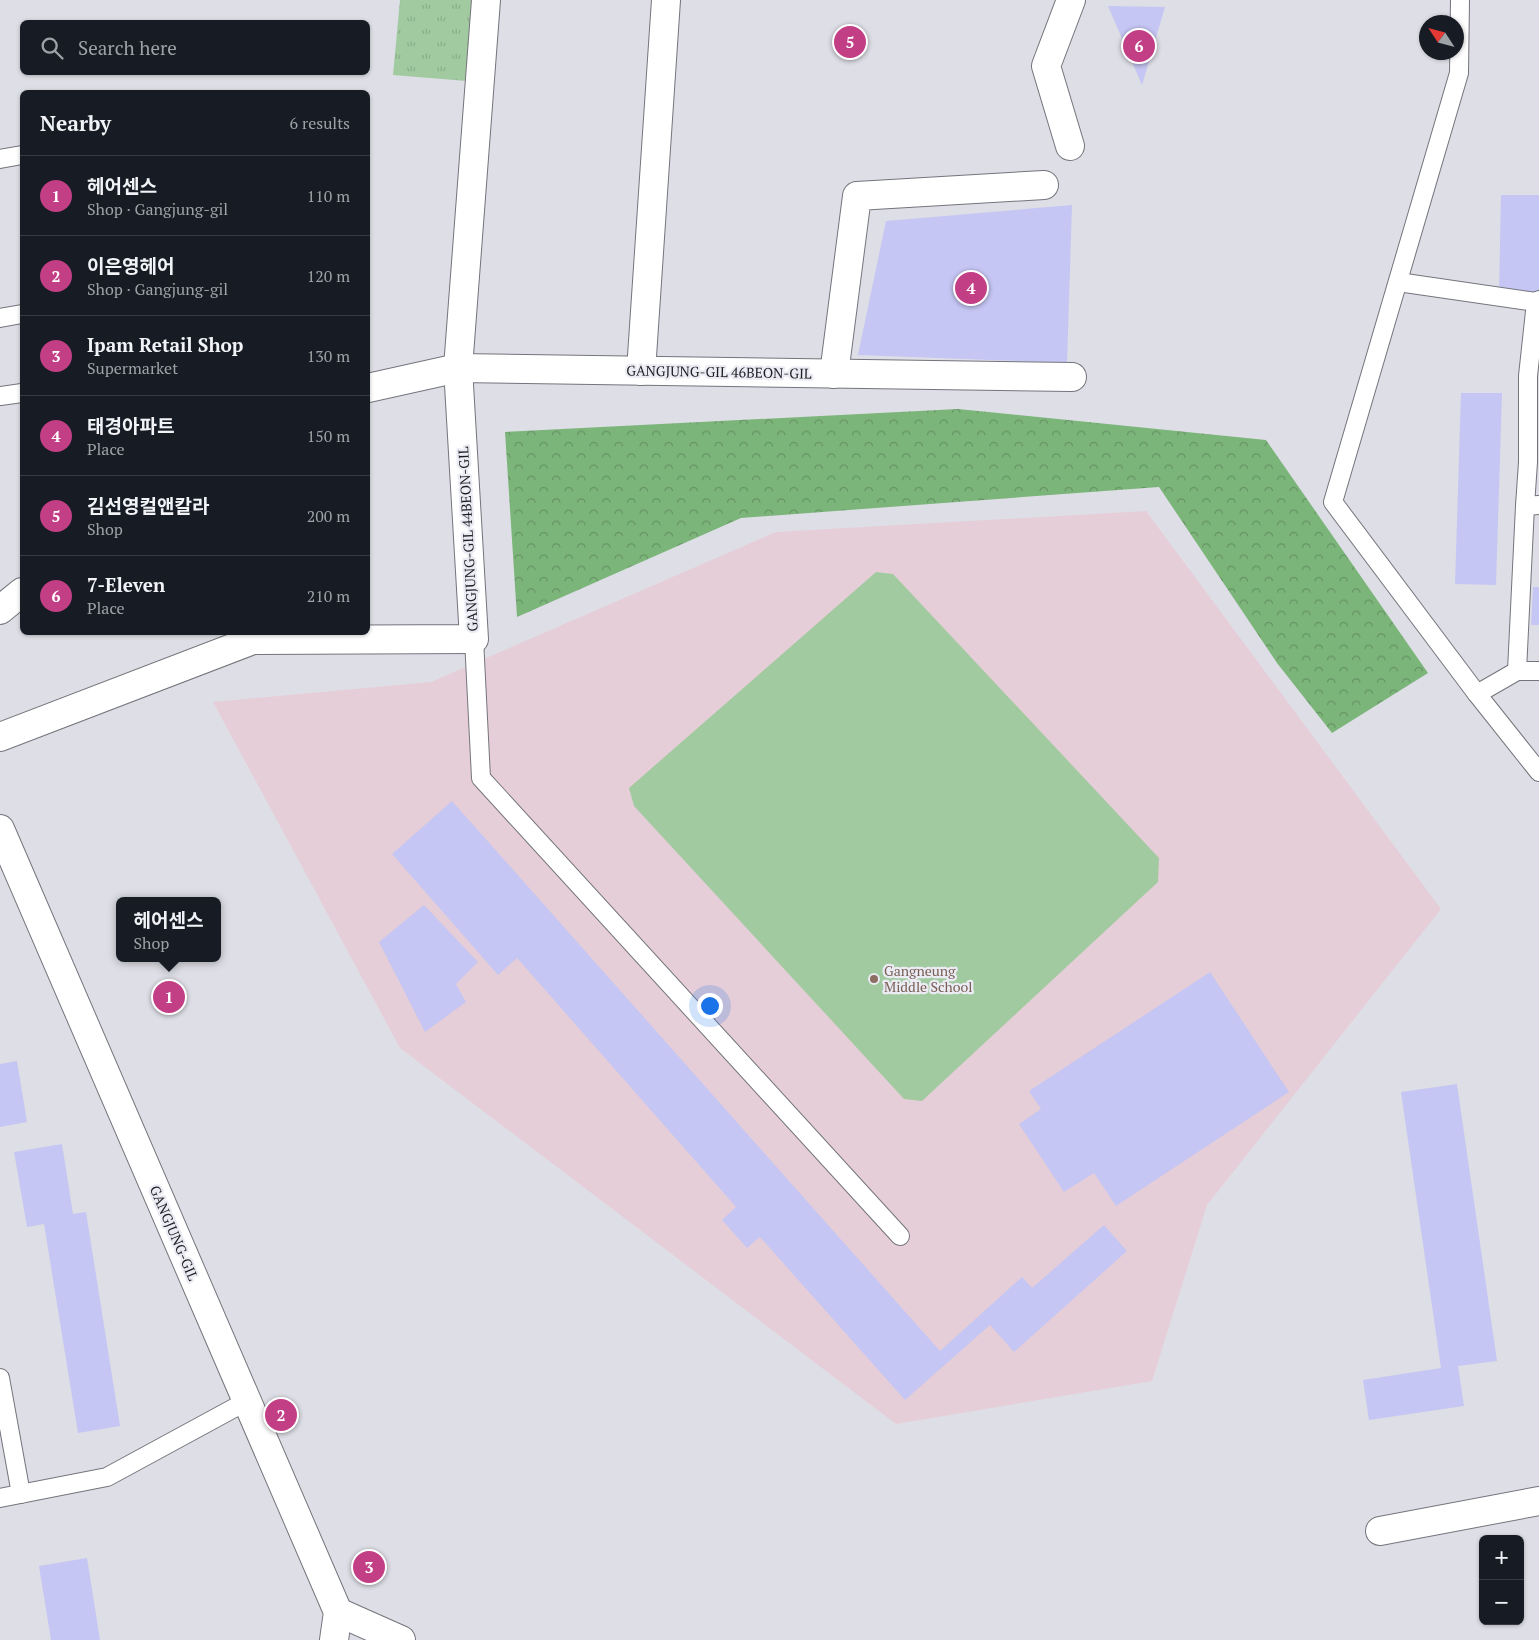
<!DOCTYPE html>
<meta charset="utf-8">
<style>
:root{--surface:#171b24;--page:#242831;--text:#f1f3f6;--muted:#9ea1a6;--line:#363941;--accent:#c23f86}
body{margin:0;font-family:"PT Serif","Noto Sans KR",serif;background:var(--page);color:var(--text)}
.controls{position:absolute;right:15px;bottom:15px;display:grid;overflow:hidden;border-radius:8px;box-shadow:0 1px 4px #0004}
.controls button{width:45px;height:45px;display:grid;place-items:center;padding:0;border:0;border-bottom:1px solid var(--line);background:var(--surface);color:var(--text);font:25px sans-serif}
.compass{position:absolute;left:1419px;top:15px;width:45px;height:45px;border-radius:50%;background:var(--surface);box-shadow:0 1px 4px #0004;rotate:306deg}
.you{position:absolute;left:709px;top:1005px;width:18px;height:18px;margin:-12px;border:4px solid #fff;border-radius:50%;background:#1a73e8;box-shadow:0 0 0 8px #1a73e833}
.badge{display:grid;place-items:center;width:32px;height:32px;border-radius:50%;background:var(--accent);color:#fff;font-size:16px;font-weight:700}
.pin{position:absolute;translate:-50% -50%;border:2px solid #fff;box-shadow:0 1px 5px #0006}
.popup{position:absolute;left:116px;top:897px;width:105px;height:65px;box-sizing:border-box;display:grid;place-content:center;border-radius:8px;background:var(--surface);filter:drop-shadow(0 1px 4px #0005);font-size:16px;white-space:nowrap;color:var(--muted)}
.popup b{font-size:19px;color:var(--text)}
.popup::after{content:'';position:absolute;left:50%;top:100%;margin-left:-10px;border:10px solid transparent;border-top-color:var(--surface)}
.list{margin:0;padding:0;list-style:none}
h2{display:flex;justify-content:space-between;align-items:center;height:65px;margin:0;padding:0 20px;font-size:21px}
h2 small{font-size:16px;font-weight:400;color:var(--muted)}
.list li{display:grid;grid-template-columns:32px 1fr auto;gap:15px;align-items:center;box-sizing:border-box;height:80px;padding:0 20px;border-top:1px solid var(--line)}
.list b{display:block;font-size:19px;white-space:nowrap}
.list p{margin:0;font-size:16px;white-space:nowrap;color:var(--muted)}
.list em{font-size:16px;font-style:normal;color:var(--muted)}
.icon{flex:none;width:28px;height:28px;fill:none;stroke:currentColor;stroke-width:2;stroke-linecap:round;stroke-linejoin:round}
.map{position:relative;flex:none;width:1539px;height:1640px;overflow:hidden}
.search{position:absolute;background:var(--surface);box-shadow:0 1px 4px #0004;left:20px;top:20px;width:350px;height:55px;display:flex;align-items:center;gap:12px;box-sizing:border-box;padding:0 18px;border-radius:8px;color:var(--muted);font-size:19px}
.panel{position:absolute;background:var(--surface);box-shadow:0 1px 4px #0004;left:20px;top:90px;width:350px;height:545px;border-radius:8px}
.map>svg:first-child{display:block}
</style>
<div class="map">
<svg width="1539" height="1640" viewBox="0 0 1539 1640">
<defs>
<pattern id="forest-crowns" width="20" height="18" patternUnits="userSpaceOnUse" patternTransform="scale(1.25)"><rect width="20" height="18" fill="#7cb57a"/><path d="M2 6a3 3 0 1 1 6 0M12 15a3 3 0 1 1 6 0" fill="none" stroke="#659364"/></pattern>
<pattern id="park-tufts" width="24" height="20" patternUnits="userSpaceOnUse" patternTransform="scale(1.25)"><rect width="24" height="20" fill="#a2caa0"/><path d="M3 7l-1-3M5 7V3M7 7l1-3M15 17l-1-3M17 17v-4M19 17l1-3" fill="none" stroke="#8bad8a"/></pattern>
</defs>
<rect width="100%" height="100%" fill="#dedee6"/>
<!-- education -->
<polygon fill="#e6ced8" points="1146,511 1441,909 1207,1205 1152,1381 896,1424 400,1048 213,702 431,682 776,532"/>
<!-- green -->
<polygon fill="#a2caa0" points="876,572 893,574 1159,858 1158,882 922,1101 904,1099 634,806 629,788"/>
<!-- forest -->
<polygon fill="url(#forest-crowns)" points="958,409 1266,440 1428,673 1332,733 1277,663 1159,487 741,518 517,617 505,432"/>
<!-- park -->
<polygon fill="url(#park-tufts)" points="400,0 486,0 479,82 393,75"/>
<!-- building -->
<g fill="#c5c6f3">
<polygon points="1108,6 1165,7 1142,85"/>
<polygon points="1501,195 1539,195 1539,295 1499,294"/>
<polygon points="1072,205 1067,363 858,355 886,221"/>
<polygon points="1461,393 1502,393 1496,585 1455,584"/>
<polygon points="1533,587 1539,587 1539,625 1531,625"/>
<polygon points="452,801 940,1351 1022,1277 1032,1288 1104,1225 1127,1251 1014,1352 990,1325 905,1400 760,1237 747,1248 722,1220 736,1207 517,958 498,975 392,854"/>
<polygon points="424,905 478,962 456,984 466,1002 425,1032 379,942"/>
<polygon points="1210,972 1289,1092 1116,1206 1094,1173 1064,1192 1019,1124 1041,1109 1029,1091"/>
<polygon points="17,1061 27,1122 0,1127 0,1064"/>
<polygon points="1457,1084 1497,1361 1458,1366 1464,1406 1369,1420 1363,1380 1441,1368 1401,1092"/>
<polygon points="62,1144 73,1214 86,1212 120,1426 78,1433 44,1224 27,1227 14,1152"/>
<polygon points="87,1558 100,1640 51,1640 39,1566"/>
</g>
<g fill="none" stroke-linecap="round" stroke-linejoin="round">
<defs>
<g id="lane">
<polyline points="1460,0 1459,73 1333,502 1477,694 1539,772"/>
<polyline points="0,159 22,155"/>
<polyline points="1398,282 1536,302 1539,300"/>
<polyline points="1536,302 1528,376 1528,462 1525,506 1539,505"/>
<polyline points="0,318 22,314"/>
<polyline points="0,396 22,393"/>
<polyline points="474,639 481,778 900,1236"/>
<polyline points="1517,671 1525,506"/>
<polyline points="1477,694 1517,671 1539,671"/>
<polyline points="0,1378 21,1494"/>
<polyline points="0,1498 107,1477 247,1401"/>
</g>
<g id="street">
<polyline points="1070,146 1046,66 1071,0"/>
<polyline points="641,371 666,0"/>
<polyline points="834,374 857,196 1044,185"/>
<polyline points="368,388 458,368 1072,377"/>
<polyline points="0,610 22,592"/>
<polyline points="0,737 253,640 474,639 458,368 486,0"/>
<polyline points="0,829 338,1612 334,1640"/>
<polyline points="1380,1531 1539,1501"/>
<polyline points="338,1612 401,1640"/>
</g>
</defs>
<!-- lane casing -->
<use href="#lane" stroke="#74747c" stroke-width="20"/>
<!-- street casing -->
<use href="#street" stroke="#74747c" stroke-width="30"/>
<!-- lane -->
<use href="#lane" stroke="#fff" stroke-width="18"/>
<!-- street -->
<use href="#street" stroke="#fff" stroke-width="28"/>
</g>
<!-- markers -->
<circle fill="#8d6e63" stroke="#ebebf4" stroke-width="2" cx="874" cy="979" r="5"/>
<g text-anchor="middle" stroke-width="4.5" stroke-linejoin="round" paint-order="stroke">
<!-- street labels -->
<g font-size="14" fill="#1d1d20" stroke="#ebebf4">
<text transform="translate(719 372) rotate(1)" y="5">GANGJUNG-GIL 46BEON-GIL</text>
<text transform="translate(468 539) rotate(-93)" y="5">GANGJUNG-GIL 44BEON-GIL</text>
<text transform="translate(174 1233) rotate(67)" y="5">GANGJUNG-GIL</text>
</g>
<!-- education labels -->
<g font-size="14" fill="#785e54" stroke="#ebebf4" text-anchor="start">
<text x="884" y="976">Gangneung<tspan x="884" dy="16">Middle School</tspan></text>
</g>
</g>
</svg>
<div class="controls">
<button>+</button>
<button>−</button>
</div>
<svg class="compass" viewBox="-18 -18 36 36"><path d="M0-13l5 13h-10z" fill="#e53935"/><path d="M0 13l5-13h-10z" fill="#9ea1a6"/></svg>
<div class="you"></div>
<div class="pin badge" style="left:169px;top:997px">1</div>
<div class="popup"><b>헤어센스</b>Shop</div>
<div class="pin badge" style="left:281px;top:1415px">2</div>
<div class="pin badge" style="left:369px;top:1567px">3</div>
<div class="pin badge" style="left:971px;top:288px">4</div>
<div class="pin badge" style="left:850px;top:42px">5</div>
<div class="pin badge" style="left:1139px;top:46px">6</div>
<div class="search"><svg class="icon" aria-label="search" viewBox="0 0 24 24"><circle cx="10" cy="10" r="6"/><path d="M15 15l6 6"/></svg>Search here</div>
<section class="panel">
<h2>Nearby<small>6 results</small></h2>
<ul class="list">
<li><span class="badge">1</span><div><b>헤어센스</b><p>Shop · Gangjung-gil</p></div><em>110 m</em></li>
<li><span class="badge">2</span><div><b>이은영헤어</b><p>Shop · Gangjung-gil</p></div><em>120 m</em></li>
<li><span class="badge">3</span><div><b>Ipam Retail Shop</b><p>Supermarket</p></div><em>130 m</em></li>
<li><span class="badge">4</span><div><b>태경아파트</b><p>Place</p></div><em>150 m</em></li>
<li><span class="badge">5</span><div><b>김선영컬앤칼라</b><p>Shop</p></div><em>200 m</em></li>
<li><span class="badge">6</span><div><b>7-Eleven</b><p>Place</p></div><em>210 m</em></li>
</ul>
</section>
</div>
